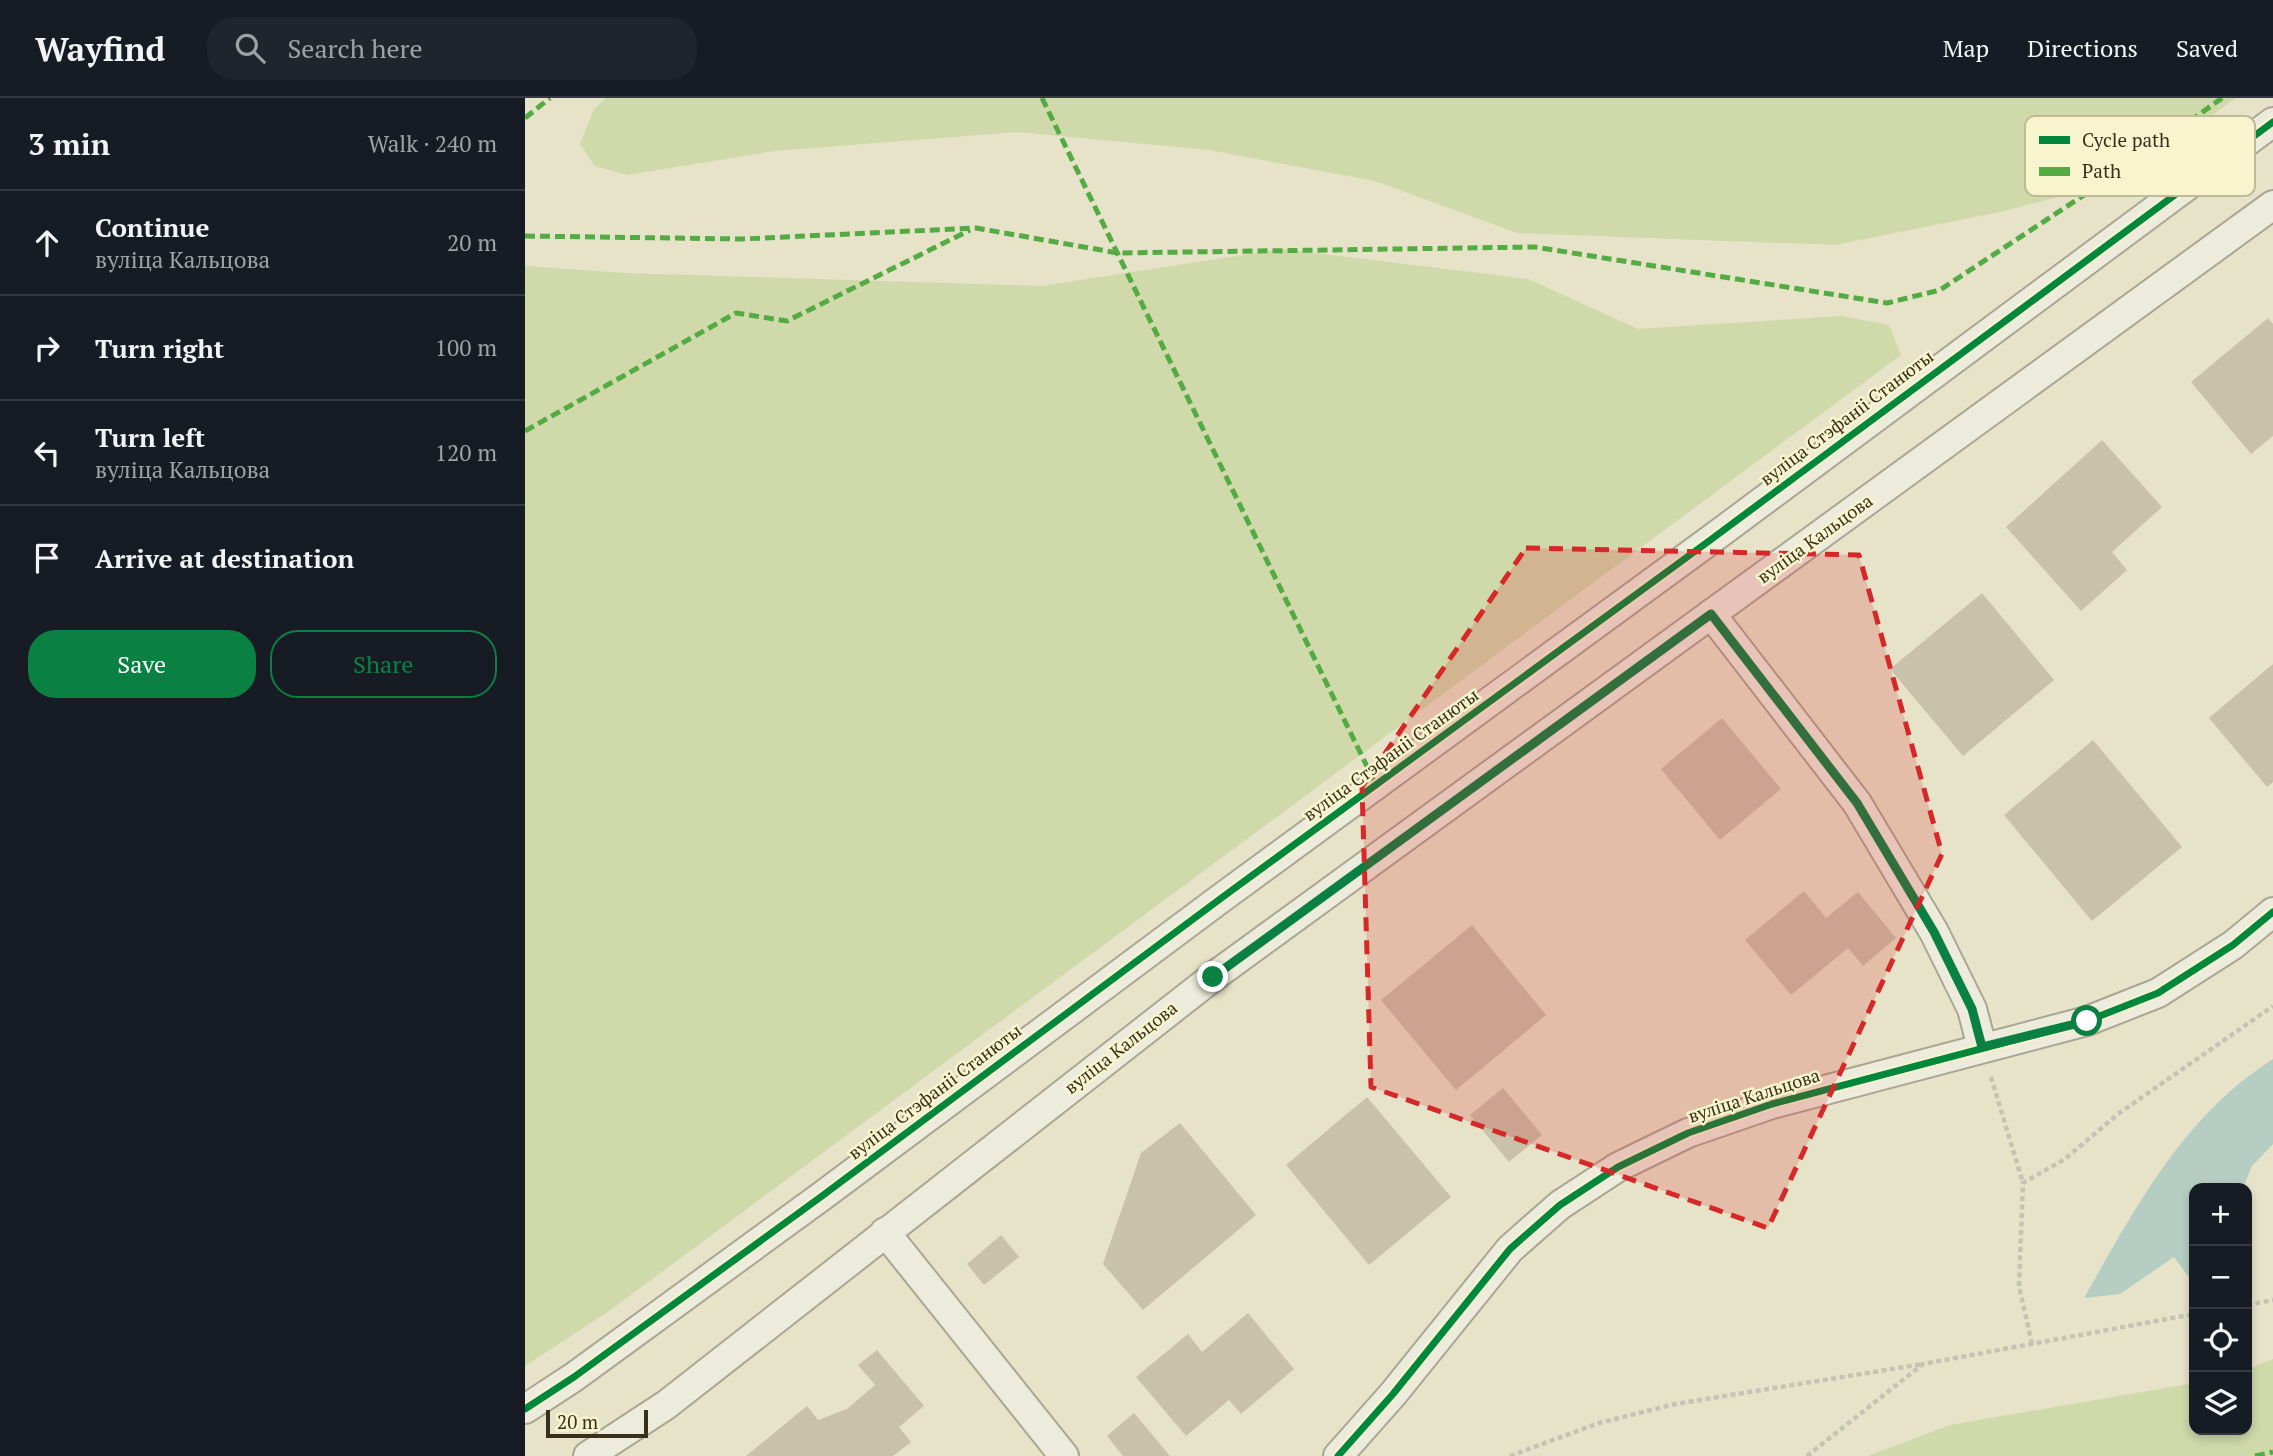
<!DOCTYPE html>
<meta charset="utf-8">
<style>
:root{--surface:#171b24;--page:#20242c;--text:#f1f3f6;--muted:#9ea1a6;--line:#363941;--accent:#0b8043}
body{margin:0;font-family:"PT Serif",serif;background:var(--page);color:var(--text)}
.controls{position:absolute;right:21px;bottom:21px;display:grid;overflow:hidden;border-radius:14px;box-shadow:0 4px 10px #0003}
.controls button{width:63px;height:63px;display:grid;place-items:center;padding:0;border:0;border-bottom:2px solid var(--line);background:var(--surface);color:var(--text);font:35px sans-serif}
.scale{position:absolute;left:21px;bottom:18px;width:102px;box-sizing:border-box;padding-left:7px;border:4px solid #39301b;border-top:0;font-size:19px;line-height:24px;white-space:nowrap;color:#39301b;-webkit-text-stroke:5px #f8f5ce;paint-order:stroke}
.stop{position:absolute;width:21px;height:21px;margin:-16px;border:5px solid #0b8043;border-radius:50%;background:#fff}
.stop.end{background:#0b8043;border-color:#fff;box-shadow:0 2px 7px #0008}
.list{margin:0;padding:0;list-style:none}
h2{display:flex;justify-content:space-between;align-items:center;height:91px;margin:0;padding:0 28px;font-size:30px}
h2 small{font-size:23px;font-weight:400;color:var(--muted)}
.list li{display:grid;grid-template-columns:46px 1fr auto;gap:21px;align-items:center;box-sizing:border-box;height:105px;padding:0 28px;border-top:2px solid var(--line)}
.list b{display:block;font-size:26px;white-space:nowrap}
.list p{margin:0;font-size:23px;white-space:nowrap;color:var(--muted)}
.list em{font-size:23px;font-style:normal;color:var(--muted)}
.actions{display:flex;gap:14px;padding:21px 28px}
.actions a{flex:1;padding:16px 0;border:2px solid var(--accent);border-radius:28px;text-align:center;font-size:24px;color:var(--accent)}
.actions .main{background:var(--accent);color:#fff}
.icon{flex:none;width:38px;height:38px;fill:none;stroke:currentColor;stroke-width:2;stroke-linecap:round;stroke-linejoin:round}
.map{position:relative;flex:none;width:1748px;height:1358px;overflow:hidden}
header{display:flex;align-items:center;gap:42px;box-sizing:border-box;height:98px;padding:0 35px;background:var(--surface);border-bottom:2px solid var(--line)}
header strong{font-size:33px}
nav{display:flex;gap:38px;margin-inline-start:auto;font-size:24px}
.search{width:490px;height:63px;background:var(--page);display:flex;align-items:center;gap:18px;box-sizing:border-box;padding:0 24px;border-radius:28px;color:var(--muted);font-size:26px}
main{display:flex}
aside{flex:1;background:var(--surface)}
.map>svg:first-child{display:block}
</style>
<header>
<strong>Wayfind</strong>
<div class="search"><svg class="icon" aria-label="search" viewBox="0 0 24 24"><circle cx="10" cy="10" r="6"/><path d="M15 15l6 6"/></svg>Search here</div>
<nav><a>Map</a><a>Directions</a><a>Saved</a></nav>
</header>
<main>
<aside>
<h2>3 min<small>Walk · 240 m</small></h2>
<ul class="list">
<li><svg class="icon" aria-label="ahead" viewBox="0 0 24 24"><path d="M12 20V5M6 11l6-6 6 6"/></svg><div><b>Continue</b><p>вуліца Кальцова</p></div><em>20 m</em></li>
<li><svg class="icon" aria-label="right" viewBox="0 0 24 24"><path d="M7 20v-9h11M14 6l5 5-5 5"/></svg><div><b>Turn right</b></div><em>100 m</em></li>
<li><svg class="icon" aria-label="left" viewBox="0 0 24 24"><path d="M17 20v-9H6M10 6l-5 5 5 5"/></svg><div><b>Turn left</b><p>вуліца Кальцова</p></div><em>120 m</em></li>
<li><svg class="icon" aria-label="arrive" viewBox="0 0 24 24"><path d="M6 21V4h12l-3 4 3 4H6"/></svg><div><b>Arrive at destination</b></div></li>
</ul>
<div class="actions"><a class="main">Save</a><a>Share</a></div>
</aside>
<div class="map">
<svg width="1748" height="1358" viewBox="0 0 1748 1358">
<rect width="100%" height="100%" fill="#e6e3c9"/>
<!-- green -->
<g fill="#cfd9aa">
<polygon points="81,0 1711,0 1595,83 1475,114 1310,147 992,135 850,83 684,52 492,34 249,53 102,77 70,68 55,46 69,11"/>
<polygon points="757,151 1003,181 1113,231 1316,218 1364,227 1376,257 84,1213 0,1268 0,168 99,175 516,188"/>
<polygon points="1748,1261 1748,1358 1343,1358 1425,1327 1669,1285 1669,1332 1722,1332 1722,1271"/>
</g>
<!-- water -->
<path fill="#b6cdc3" d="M1748,961V1046L1727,1068L1718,1090H1669V1186L1649,1159L1595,1196L1559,1200C1611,1109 1657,1019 1748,961Z"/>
<!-- building -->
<g fill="#cac1aa">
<polygon points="1743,220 1748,226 1748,338 1726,356 1666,284"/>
<polygon points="1577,342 1637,409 1587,454 1602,472 1556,513 1481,429"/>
<polygon points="1457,495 1529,582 1438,658 1365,571"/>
<polygon points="1748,566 1748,684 1742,689 1684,620"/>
<polygon points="1197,620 1256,691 1195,742 1136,671"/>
<polygon points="1568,642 1657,749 1567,823 1479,717"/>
<polygon points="1279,793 1301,820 1333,794 1371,840 1338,868 1323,850 1266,897 1220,842"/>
<polygon points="947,827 1021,917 931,992 856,902"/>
<polygon points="978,990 1017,1037 984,1064 945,1017"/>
<polygon points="842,999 926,1099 844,1167 761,1067"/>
<polygon points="655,1025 731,1117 618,1212 578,1166 616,1055"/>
<polygon points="476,1137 494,1159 459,1187 442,1166"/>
<polygon points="723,1215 769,1271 716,1316 704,1302 661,1338 611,1279 663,1236 677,1254"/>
<polygon points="352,1252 399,1308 374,1329 386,1344 368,1358 221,1358 282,1308 293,1322 322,1311 350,1287 333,1267"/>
<polygon points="609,1315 645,1358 598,1358 582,1338"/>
</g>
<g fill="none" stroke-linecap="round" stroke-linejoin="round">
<defs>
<g id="minor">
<polyline points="1186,516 1332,705 1409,834 1447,911 1457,949"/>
<polyline points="360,1134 539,1358"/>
<polyline points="0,1311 49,1279 297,1098 695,801 1184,443 1748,24"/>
<polyline points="63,1358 141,1307 688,879 1748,107"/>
<polyline points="813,1358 868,1296 985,1151 1035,1107 1093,1069 1163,1035 1247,1006 1562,923 1633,895 1708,847 1748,814"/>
</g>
</defs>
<!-- minor casing -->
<use href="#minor" stroke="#aaa693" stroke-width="32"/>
<!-- path -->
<g stroke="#c5c3b3" stroke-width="4.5" stroke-dasharray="5 3.5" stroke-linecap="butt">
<polyline points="1466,979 1498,1085"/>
<polyline points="1722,1207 1748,1202"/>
<polyline points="1507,1246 1494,1188 1498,1085 1540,1061 1593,1016 1748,908"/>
<polyline points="985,1358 1074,1325 1150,1306 1398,1266"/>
<polyline points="1282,1358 1398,1266 1669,1216"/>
</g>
<!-- minor -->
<use href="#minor" stroke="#edecdc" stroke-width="28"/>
<!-- quiet -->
<g stroke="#55ab43" stroke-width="5" stroke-dasharray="10 5" stroke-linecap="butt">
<polyline points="517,0 851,687"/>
<polyline points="0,20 25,0"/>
<polyline points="0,138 217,141 451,130 593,155 1010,149 1362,205 1415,192 1597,72 1697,0"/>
<polyline points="0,333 211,215 262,223 445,132"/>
<polyline points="1730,1358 1748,1354"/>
</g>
<defs>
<g id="cycleway">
<polyline points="0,1311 49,1279 297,1098 695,801 1184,443 1748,24"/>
<polyline points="813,1358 868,1296 985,1151 1035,1107 1093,1069 1163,1035 1247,1006 1562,923 1633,895 1708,847 1748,814"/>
</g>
</defs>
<!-- cycleway casing -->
<use href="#cycleway" stroke="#f8f5ce" stroke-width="11"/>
<!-- cycleway -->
<use href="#cycleway" stroke="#00873e" stroke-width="7"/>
</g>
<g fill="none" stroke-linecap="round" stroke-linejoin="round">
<!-- route -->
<polyline stroke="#0b8043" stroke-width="9" points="688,879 1186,516 1332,705 1409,834 1447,911 1457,949 1562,923"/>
</g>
<!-- marked area -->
<path fill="#d62828" fill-opacity="0.2" stroke="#d62828" stroke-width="5" stroke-dasharray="14 9" stroke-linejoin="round" d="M1001,450L1334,457L1417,756L1243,1130L846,989L837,689Z"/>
<g text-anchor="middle" stroke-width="5" stroke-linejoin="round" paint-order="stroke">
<!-- street labels -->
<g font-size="18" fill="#39301b" stroke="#f8f5ce">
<text transform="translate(1322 320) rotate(-37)" y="6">вуліца Стэфаніі Станюты</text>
<text transform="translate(1290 441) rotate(-36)" y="6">вуліца Кальцова</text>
<text transform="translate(866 657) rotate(-36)" y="6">вуліца Стэфаніі Станюты</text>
<text transform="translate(596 950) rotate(-38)" y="6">вуліца Кальцова</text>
<text transform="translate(410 994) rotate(-37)" y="6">вуліца Стэфаніі Станюты</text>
<text transform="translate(1229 998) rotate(-18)" y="6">вуліца Кальцова</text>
</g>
</g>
<!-- legend -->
<rect x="1500" y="18" width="230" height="80" rx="10" fill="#f8f5ce" stroke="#bfba98" stroke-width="2"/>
<rect x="1514" y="38" width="31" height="8" fill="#00873e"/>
<rect x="1514" y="69" width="31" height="9" fill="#55ab43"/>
<g font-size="19" fill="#39301b">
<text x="1557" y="49">Cycle path</text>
<text x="1557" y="80">Path</text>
</g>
</svg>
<div class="controls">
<button>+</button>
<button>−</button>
<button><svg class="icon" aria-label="locate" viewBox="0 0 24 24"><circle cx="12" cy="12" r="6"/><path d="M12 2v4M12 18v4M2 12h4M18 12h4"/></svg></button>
<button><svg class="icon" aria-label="layers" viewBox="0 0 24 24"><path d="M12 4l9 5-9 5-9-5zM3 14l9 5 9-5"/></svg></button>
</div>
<div class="scale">20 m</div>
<div class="stop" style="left:1562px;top:923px"></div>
<div class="stop end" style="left:688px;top:879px"></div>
</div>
</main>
